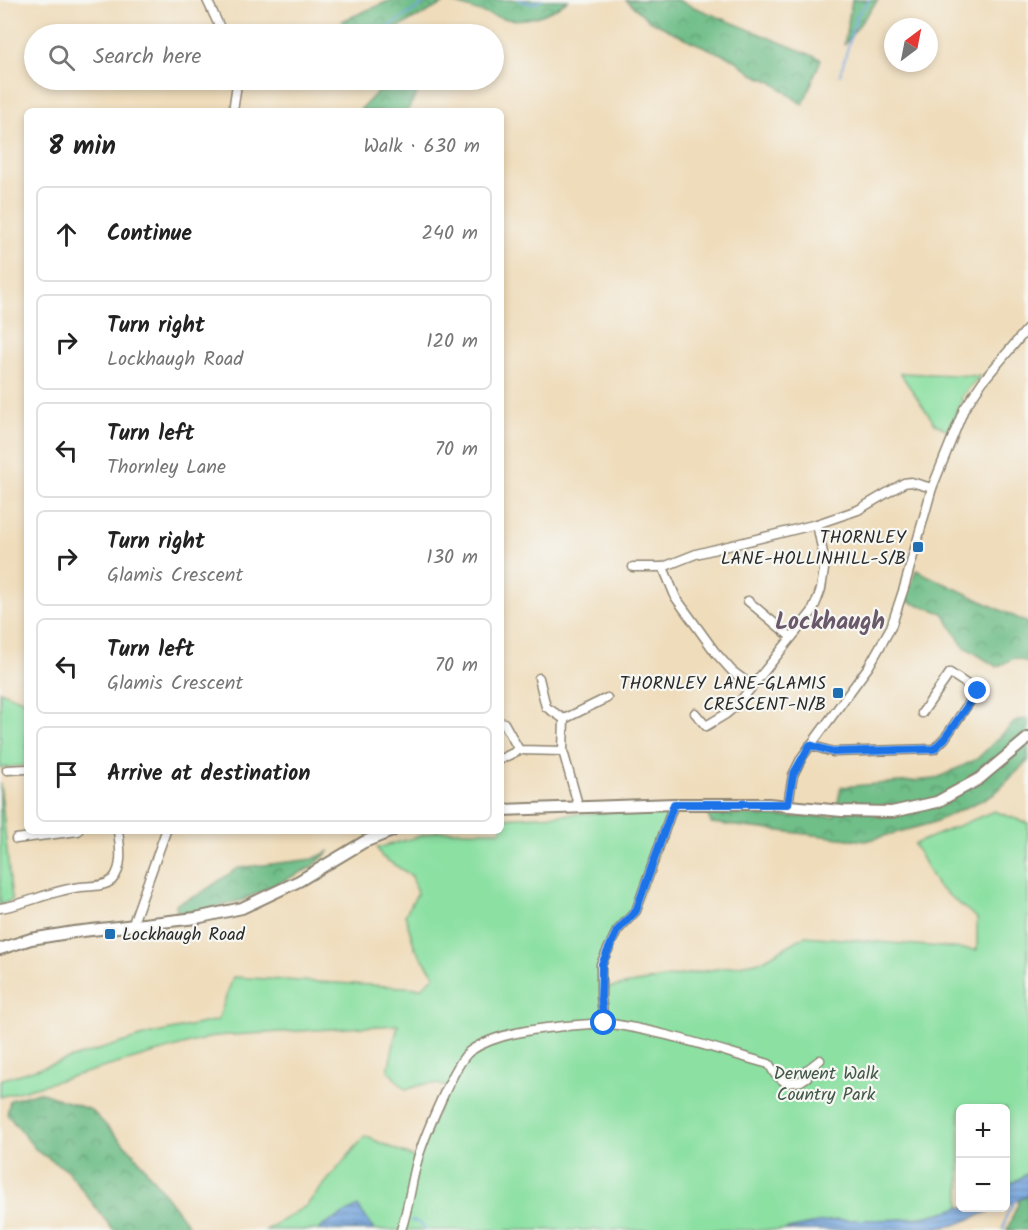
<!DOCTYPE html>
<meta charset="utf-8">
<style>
:root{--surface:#fff;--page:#f2f2f2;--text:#222;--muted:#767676;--line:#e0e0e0}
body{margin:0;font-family:Kalam,sans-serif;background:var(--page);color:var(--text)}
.controls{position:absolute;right:18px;bottom:18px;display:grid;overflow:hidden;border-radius:9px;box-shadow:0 3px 9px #0003}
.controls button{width:54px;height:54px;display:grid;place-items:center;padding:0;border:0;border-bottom:2px solid var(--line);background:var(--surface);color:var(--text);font:30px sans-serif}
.compass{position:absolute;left:884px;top:18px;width:54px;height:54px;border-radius:50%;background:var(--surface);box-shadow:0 3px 9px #0003;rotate:32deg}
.stop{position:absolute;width:18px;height:18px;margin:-14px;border:4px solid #1a73e8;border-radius:50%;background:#fff}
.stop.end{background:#1a73e8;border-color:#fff;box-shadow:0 2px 6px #0008}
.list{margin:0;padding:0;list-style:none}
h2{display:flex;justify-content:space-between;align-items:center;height:78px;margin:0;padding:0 24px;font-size:26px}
h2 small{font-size:20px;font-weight:400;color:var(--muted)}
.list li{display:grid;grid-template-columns:39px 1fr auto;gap:18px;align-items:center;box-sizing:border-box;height:96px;margin:0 12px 12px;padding:0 12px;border:2px solid var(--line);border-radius:9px}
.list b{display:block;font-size:22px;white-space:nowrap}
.list p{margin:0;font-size:20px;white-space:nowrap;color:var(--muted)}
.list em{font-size:20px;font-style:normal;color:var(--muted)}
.icon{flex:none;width:33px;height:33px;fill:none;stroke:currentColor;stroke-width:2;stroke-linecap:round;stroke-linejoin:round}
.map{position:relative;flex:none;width:1028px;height:1230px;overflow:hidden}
.search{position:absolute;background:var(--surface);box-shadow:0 3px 9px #0003;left:24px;top:24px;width:480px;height:66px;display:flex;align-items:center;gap:15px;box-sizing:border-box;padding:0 21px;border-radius:33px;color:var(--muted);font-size:22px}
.panel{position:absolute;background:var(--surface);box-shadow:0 3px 9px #0003;left:24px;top:108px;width:480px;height:726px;border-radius:9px}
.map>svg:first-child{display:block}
</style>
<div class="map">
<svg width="1028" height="1230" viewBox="0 0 1028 1230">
<defs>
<pattern id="forest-crowns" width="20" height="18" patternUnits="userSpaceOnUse" patternTransform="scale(1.5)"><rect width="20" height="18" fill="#70be88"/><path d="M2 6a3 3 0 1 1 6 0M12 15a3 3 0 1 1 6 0" fill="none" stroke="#5c9b6f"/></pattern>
<pattern id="water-rules" width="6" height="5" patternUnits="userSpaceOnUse" patternTransform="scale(1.5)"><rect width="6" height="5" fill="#73a4dd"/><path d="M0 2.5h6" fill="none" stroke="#5f86b3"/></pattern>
</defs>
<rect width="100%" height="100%" fill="#f6f6f2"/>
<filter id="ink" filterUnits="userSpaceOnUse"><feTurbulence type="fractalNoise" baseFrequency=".0167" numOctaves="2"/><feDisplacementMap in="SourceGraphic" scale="12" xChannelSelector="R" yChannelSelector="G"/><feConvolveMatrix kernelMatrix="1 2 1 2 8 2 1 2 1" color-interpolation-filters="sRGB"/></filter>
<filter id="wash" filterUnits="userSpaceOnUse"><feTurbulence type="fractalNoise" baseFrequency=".008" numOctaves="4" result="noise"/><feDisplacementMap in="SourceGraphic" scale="24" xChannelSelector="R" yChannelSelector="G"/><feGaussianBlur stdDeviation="1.35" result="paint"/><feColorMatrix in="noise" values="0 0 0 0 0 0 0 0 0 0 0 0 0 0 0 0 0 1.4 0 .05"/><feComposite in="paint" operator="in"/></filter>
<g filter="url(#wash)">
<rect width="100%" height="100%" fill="#efdcba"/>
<!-- forest -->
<g fill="url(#forest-crowns)" stroke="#4e745a" stroke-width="1.5">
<path d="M391,0H568C563,3 558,8 553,10C513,31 487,13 448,1L386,34H346L342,21Z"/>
<polygon points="626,0 677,0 821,59 803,105 772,82 753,74 735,60 691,41 649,20"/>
<polygon points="852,0 878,0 844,45"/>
<polygon points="389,80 425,80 407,111 359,111"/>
<polygon points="916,570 1028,623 1028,662 1014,658 997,667 963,646 943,613 906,601"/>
<polygon points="1028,719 1028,761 993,795 932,823 866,841 711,823 707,813 790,817 835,816 841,787 935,779 977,759 1017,720"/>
<polygon points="330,851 312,867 243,900 195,912 177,912 176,904 198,895 238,868 313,859"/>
<polygon points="39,1092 91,1110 134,1154 192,1230 113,1230 67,1170 37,1151 7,1114 10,1100"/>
<polygon points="1028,1196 1028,1230 1007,1230 1020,1199"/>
</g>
<!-- park -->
<g fill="#8be0a2" stroke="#5b8666" stroke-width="1.5">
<polygon points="900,373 980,376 961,397 962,401 948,430 935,424"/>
<polygon points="0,691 27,702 27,765 0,768"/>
<polygon points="0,783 12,900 0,905"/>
<path d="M672,809L636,911L617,931L601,964V989L762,961L805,936L977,950V918L937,886L914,844L994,811L1028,823V1173L1006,1187V1108H960V1207C917,1223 884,1219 840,1220C820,1221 803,1226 784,1230H266L306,1206L365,1136L417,1159L448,1087C432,1081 421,1084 406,1090L388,1071L398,1025L215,1036L0,1097V1080L147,1035L218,1020L233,977L421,988L435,976L415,948L405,915L417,894L412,876L382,857L377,848L438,831H501V818Z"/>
</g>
<!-- water -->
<g fill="url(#water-rules)" stroke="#4f6884" stroke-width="1.5">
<polygon points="1028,1173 1028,1196 1006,1205 1006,1187"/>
<polygon points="358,1206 374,1230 319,1230 324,1225"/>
<path d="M960,1207L998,1208L955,1225L928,1230H784C803,1226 820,1221 840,1220C884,1219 917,1223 960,1207Z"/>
</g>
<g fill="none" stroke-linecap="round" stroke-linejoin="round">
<!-- stream -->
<g stroke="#73a4dd" stroke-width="2">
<polyline points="519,0 532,4 541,0"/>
<polyline points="370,34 391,25 430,0"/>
<polyline points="840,75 857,15 869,0"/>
<path d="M411,1221C419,1221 422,1224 426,1230"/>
<polyline points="1003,1230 1006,1216 1015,1200"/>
</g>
</g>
</g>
<g filter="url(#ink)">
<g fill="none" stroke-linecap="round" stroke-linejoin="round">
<defs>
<g id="minor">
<polyline points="207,0 223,34"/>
<polyline points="233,111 237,84 236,80"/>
<polyline points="633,567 663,567"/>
<polyline points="748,601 791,637"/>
<polyline points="539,678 546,707 564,719"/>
<polyline points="752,686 732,671 715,652 676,598 663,567 696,554 817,524 858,510 904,483 911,482 932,488"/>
<polyline points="695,713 706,726 726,714 738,704 812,612 817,600 821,589 825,563 817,524"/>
<polyline points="504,723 519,750 563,751 579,808"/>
<polyline points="810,745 833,752 934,749 945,738 977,691 950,673 922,713"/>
<polyline points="563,751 564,719 607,698"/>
<polyline points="501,759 519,750"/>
<polyline points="7,770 27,769"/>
<polyline points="788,804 793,775 802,757 869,666 891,627 904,588 932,488 964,409 983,381 1028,328"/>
<polyline points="16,839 78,831"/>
<path d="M0,908C28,904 52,890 81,887C91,886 104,887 112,880C124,868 120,846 118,831"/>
<polyline points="132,926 166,831"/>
<path d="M604,1023C660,1030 715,1049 769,1064L775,1074L786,1083L801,1081L807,1077V1070L820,1060"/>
<path d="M401,1230C409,1207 411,1182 418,1158C424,1138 455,1062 470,1051C503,1028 565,1026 604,1023L601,997V964L617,931L636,911L674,804"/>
</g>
<g id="major">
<polyline points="501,810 674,804 768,804 842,811 892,812 937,802 979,779 1028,738"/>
<polyline points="0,949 31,939 74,932 196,918 242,908 299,881 364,842 392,831"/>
</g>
</defs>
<!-- minor casing -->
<use href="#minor" stroke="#8d8472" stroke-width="11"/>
<!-- major casing -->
<use href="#major" stroke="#8d8472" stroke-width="14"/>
<!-- minor -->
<use href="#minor" stroke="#fff" stroke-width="8"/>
<!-- major -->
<use href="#major" stroke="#fff" stroke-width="10"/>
</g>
</g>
<g fill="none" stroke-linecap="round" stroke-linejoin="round" filter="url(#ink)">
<!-- route -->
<polyline stroke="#1a73e8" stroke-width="8" points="604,1023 601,997 602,964 617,931 636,911 674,804 788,804 793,775 810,745 833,752 934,749 945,738 978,691"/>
</g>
<!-- markers -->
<g fill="#1f6fb2" stroke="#f6f6f2" stroke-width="2">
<rect x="912" y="541" width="12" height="12" rx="3"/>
<rect x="832" y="687" width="12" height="12" rx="3"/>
<rect x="104" y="928" width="12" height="12" rx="3"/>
</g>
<g text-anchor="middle" stroke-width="4.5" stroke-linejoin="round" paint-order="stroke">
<!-- poi labels -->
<g font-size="18" fill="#2b2b2b" stroke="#f6f6f2" text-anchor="end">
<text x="906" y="543">THORNLEY<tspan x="906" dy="21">LANE-HOLLINHILL-S/B</tspan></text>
<text x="826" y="689">THORNLEY LANE-GLAMIS<tspan x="826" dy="21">CRESCENT-N/B</tspan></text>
<text x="122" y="940" text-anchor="start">Lockhaugh Road</text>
</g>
<!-- park labels -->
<g font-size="18" fill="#435849" stroke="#f6f6f2">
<text x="826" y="1079">Derwent Walk<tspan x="826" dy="21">Country Park</tspan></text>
</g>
<!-- district labels -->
<g font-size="24" font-weight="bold" fill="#6a596b" stroke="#f6f6f2">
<text x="830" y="629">Lockhaugh</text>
</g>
</g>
</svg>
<div class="controls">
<button>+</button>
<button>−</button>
</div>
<svg class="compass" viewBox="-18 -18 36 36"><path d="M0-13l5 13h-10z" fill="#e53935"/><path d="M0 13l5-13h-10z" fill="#767676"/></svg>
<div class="stop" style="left:604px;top:1023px"></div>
<div class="stop end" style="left:978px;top:691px"></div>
<div class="search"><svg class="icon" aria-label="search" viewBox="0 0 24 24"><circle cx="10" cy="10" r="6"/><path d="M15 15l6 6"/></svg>Search here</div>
<section class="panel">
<h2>8 min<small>Walk · 630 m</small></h2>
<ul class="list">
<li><svg class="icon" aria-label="ahead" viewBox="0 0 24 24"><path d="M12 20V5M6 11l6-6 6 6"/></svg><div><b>Continue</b></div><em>240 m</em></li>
<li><svg class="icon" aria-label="right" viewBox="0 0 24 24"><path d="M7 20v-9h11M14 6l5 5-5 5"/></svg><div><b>Turn right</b><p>Lockhaugh Road</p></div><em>120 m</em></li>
<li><svg class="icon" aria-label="left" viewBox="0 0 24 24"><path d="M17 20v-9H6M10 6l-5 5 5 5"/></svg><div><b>Turn left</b><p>Thornley Lane</p></div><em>70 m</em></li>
<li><svg class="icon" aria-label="right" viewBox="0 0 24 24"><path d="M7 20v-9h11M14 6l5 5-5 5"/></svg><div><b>Turn right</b><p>Glamis Crescent</p></div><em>130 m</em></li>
<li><svg class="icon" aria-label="left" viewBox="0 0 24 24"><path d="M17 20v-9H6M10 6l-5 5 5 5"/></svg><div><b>Turn left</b><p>Glamis Crescent</p></div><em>70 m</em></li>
<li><svg class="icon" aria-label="arrive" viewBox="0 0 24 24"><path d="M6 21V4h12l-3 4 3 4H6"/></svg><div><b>Arrive at destination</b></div></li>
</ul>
</section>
</div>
